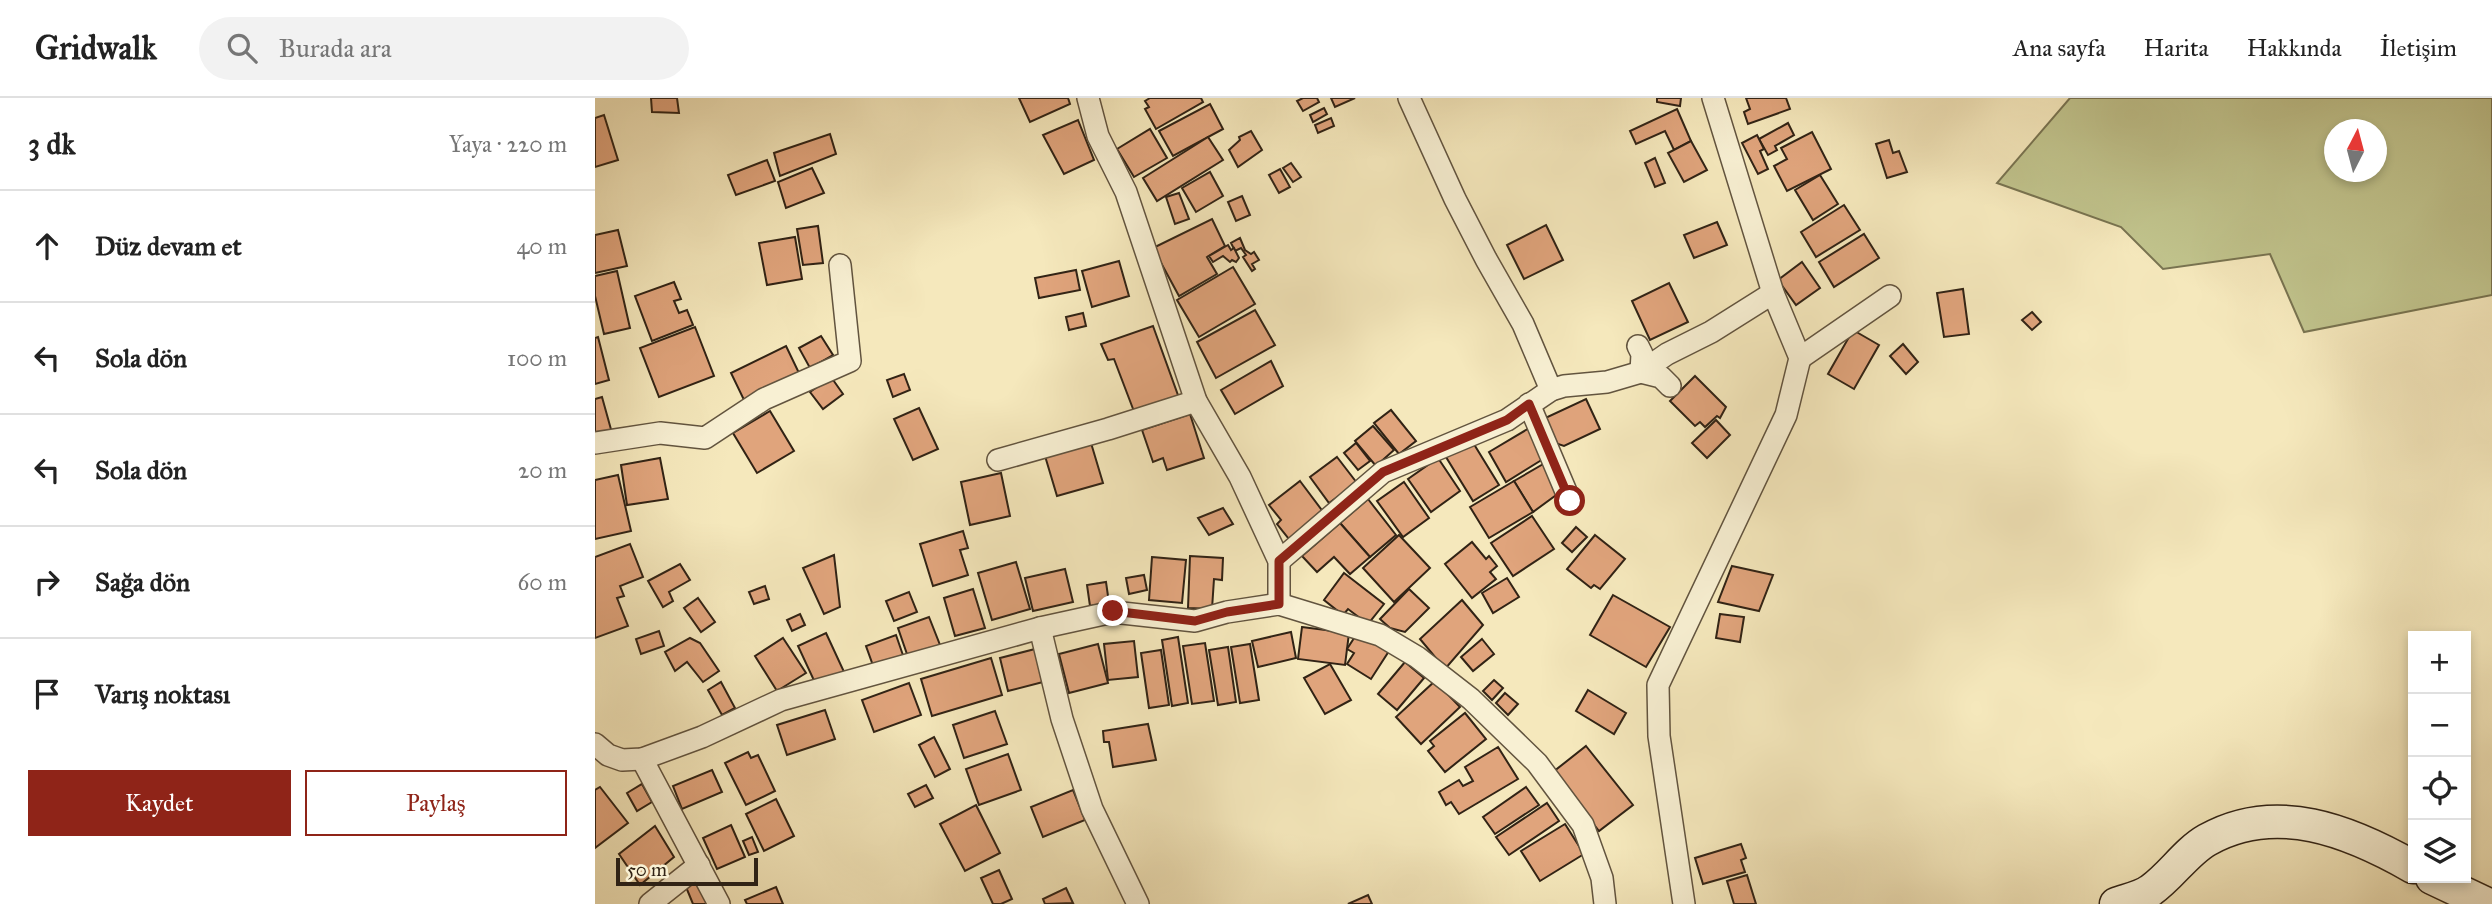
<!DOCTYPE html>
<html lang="tr">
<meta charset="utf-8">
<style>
:root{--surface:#fff;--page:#f2f2f2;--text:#222;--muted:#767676;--line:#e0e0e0;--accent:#8f2418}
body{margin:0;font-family:"IM FELL Great Primer",serif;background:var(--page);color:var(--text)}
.controls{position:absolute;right:21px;bottom:21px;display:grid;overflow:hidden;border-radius:0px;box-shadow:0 4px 10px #0003}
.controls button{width:63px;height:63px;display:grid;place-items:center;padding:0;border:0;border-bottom:2px solid var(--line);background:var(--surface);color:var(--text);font:35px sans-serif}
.compass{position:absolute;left:1729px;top:21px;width:63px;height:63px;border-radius:50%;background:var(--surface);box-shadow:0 4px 10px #0003;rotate:6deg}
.scale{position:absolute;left:21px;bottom:18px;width:142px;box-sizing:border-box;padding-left:7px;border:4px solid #312315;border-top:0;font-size:19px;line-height:24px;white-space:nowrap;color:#312315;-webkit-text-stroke:5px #f8f0d3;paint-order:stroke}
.stop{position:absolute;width:21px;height:21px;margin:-16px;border:5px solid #8f2418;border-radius:50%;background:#fff}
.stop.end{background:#8f2418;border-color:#fff;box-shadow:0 2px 7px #0008}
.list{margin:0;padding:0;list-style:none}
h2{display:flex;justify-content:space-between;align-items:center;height:91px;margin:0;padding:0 28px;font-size:30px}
h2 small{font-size:23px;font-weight:400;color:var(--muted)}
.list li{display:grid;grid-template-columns:46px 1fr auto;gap:21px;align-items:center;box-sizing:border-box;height:112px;padding:0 28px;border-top:2px solid var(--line)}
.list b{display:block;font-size:26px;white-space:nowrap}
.list em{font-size:23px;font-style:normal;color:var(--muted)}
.actions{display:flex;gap:14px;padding:21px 28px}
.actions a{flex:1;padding:16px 0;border:2px solid var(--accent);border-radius:0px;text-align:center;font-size:24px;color:var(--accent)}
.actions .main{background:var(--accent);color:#fff}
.icon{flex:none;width:38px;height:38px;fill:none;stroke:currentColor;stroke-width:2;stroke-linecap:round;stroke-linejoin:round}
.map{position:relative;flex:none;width:1897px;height:806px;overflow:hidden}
header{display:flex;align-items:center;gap:42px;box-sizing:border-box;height:98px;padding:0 35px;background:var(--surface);border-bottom:2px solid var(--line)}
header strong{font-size:33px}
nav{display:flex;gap:38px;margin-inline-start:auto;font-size:24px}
.search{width:490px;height:63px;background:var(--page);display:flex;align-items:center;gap:18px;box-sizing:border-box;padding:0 24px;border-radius:38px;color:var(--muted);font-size:26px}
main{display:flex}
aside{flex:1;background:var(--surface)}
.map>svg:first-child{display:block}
</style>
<header>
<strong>Gridwalk</strong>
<div class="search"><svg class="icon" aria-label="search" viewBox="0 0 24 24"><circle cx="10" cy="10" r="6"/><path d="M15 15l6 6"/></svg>Burada ara</div>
<nav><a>Ana sayfa</a><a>Harita</a><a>Hakkında</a><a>İletişim</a></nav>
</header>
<main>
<aside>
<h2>3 dk<small>Yaya · 220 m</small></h2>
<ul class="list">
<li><svg class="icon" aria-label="ahead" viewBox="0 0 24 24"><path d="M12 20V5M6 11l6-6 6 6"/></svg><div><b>Düz devam et</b></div><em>40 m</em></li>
<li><svg class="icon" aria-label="left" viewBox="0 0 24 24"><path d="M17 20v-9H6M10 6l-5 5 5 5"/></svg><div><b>Sola dön</b></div><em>100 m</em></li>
<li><svg class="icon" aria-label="left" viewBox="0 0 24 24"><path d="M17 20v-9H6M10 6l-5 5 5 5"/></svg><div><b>Sola dön</b></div><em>20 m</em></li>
<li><svg class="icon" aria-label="right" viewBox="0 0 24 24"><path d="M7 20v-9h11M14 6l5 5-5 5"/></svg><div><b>Sağa dön</b></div><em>60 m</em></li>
<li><svg class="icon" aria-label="arrive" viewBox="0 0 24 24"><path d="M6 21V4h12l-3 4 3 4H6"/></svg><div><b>Varış noktası</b></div></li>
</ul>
<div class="actions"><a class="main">Kaydet</a><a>Paylaş</a></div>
</aside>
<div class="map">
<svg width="1897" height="806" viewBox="0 0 1897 806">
<rect width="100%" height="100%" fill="#f5e8bc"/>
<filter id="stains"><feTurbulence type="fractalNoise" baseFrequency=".00286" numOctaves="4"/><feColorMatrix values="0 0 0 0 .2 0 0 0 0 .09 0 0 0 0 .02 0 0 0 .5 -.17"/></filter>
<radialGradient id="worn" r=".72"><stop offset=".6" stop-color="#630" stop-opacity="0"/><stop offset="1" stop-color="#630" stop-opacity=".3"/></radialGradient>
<!-- green -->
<path fill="#c1c48d" stroke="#797451" stroke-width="2" fill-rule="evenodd" d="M1475,0H1897V197L1709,234L1675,156L1568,171L1526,129L1402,85ZM1740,32H1782V74H1740Z"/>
<!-- building -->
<g fill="#e0a47c" stroke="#312315" stroke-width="2">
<polygon points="56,0 82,0 84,15 57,14"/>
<polygon points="424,0 473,0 475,6 435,24"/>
<polygon points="555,0 606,0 608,4 561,31 550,11 554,9 550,3"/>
<polygon points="708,0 722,0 724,4 708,13 702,3"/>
<polygon points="736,0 760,0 740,9"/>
<polygon points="1062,0 1086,0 1085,8 1062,4"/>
<polygon points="1151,0 1191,0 1195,11 1153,26 1149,14 1155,11"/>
<polygon points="615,6 628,31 578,58 564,33"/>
<polygon points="729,10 732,16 718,24 715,17"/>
<polygon points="1082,11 1096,43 1079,52 1070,33 1041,46 1035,33"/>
<polygon points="9,17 23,62 0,69 0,20"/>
<polygon points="736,20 739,28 723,35 720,27"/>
<polygon points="483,22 499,62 469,76 448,37"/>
<polygon points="1193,25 1199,37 1180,48 1182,52 1173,57 1164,41"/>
<polygon points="555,31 572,60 539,79 522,51"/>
<polygon points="656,33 667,52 643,69 634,52 645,42 644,39"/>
<polygon points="1217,34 1236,71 1192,93 1179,68 1192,61 1186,50"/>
<polygon points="235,36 241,56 185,78 179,55"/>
<polygon points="1162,37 1169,51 1165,53 1173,71 1163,76 1147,45"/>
<polygon points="613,39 628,62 562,103 548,80"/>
<polygon points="1294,42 1298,55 1304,53 1312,74 1292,80 1281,46"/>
<polygon points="1096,43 1112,72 1089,84 1073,55"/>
<polygon points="1060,60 1070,85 1060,89 1050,65"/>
<polygon points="172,62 180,83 141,97 133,77"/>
<polygon points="696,65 706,79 698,84 688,70"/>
<polygon points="217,70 229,95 191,110 183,84"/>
<polygon points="685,71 695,89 684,95 674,77"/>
<polygon points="615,74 628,98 601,114 587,90"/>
<polygon points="1225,77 1243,106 1218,122 1200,92"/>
<polygon points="584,95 594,121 580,126 571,99"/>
<polygon points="647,98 655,117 641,123 633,104"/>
<polygon points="1249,107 1265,132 1221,159 1206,134"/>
<polygon points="617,121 630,148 612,159 622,176 584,198 558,150"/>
<polygon points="1122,124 1132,147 1099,160 1089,137"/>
<polygon points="951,127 968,162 929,181 912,147"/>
<polygon points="223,128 228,165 208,167 202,131"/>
<polygon points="23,132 32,168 0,175 0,137"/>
<polygon points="1269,136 1284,160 1239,189 1224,164"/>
<polygon points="200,139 207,181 172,187 164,145"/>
<polygon points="645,140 650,152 656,156 659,154 664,162 657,166 660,171 657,173 648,159 651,157 646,150 640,153 636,145"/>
<polygon points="633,147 636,152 639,150 644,160 641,164 637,162 635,164 628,158 618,164 614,158"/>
<polygon points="524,163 534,198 497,209 487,173"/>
<polygon points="1207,164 1225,190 1201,207 1183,182"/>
<polygon points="638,169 660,206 604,239 582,202"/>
<polygon points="481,172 485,192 444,200 440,180"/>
<polygon points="22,173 35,230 9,236 0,198 0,178"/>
<polygon points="79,184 86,201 79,203 84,215 92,212 98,227 57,243 40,198"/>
<polygon points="1074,185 1093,224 1055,242 1037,203"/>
<polygon points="1368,191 1374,236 1349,239 1342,195"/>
<polygon points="660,212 680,247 621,280 602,244"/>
<polygon points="1437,214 1446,224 1437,232 1427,222"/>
<polygon points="488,215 491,228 474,232 471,219"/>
<polygon points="558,228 584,300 540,316 519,261 513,262 506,246"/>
<polygon points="100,229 119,278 64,299 45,250"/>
<polygon points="1258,232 1284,247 1259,291 1233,276"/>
<polygon points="226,238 238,257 215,270 204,250"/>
<polygon points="3,239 14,282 0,286 0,240"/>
<polygon points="1308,246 1323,264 1311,276 1295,258"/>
<polygon points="191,248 204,275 149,302 136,275"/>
<polygon points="676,263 688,288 640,316 626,292"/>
<polygon points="309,276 315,292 298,299 292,282"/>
<polygon points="1100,278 1131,309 1125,320 1122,318 1110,329 1105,324 1100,328 1075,303"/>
<polygon points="236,279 248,296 228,311 215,294"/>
<polygon points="7,299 17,335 0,339 0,301"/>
<polygon points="991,301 1005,331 969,348 957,344 946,322"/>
<polygon points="324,310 343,351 318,362 299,321"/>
<polygon points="796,312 821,343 804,356 779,325"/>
<polygon points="175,313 199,353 162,375 138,335"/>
<polygon points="595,316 609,360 572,372 568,360 558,364 547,332"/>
<polygon points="1121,322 1135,337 1112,360 1097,345"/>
<polygon points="778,328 799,352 781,368 760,343"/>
<polygon points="936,329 953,358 911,384 894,354"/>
<polygon points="877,343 904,387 878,403 851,359"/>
<polygon points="496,345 508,385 462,398 450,358"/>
<polygon points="761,345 775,363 763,372 749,355"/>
<polygon points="742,359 762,385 734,405 715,379"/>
<polygon points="65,360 73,401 32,407 26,367"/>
<polygon points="843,360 865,393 836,414 813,381"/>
<polygon points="950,365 968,392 938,414 919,383"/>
<polygon points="406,375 415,418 375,427 366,384"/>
<polygon points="23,377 36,433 0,441 0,382"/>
<polygon points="705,383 729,415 694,441 682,426 686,422 674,407"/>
<polygon points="919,383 938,414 894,440 875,409"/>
<polygon points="809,384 834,420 808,439 782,403"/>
<polygon points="773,401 801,437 775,459 745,425"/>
<polygon points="628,410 638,426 614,437 603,420"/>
<polygon points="937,418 959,451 918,478 896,445"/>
<polygon points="745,425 775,459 755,476 739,459 722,474 707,458"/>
<polygon points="981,429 992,439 977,454 967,445"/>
<polygon points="368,433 373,450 365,452 373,477 338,488 325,446"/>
<polygon points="804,437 835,470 799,504 768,470"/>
<polygon points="1000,437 1030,461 1005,491 999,487 996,490 972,471"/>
<polygon points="877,444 891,461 894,458 902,468 895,474 901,481 877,500 850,466"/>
<polygon points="35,446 48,479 25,488 29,498 22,500 33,528 0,540 0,459"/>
<polygon points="239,457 245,509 229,516 208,470"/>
<polygon points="595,458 628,460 627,482 619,481 617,511 593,510"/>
<polygon points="557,459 591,462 587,505 554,502"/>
<polygon points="421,464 435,511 397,522 383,475"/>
<polygon points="85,466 95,482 74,494 78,503 68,509 53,483"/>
<polygon points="1137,468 1178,477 1164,513 1123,504"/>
<polygon points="470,471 478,504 438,513 430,480"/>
<polygon points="749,475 789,506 773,526 753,511 748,517 729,502"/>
<polygon points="549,477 552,492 534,496 531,480"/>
<polygon points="912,480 924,499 898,515 887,495"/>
<polygon points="511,484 514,505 495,508 492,487"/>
<polygon points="170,488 174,501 159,506 154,494"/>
<polygon points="378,491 390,530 360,538 349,500"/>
<polygon points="814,491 834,510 810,534 795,530 785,521"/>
<polygon points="314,494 322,514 299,523 291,503"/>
<polygon points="1018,497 1075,529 1051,569 995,537"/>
<polygon points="103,500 120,524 106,534 89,510"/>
<polygon points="867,502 888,527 850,571 825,541"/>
<polygon points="205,516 210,527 197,533 192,522"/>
<polygon points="1125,516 1149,519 1145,544 1121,540"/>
<polygon points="334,519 345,547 313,559 303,530"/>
<polygon points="707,529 754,535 750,567 703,561"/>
<polygon points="64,533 69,548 46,556 41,541"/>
<polygon points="696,534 701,560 663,569 657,543"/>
<polygon points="763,534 794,553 776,581 752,566 759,555 752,551"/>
<polygon points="231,535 250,576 222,589 203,548"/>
<polygon points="301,537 310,563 280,573 271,548"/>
<polygon points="583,539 593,605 577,608 567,542"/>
<polygon points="95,540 105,545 124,573 108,584 92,564 80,573 70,554"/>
<polygon points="188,540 211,575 182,593 160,558"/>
<polygon points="887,541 899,556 878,573 866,559"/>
<polygon points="539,543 543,579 513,582 509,546"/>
<polygon points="610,545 619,603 597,606 588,548"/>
<polygon points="503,546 513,585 474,595 464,556"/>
<polygon points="655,546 664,602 645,605 636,549"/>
<polygon points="633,549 641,604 623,607 614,552"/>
<polygon points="440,551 448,584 413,593 405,560"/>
<polygon points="566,552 574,607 554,610 546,555"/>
<polygon points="396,560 407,597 337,618 326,581"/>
<polygon points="810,564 829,580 802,612 783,596"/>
<polygon points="735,566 756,602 730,616 709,580"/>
<polygon points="899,582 908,590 897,602 888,593"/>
<polygon points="840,583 865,609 826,646 801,619"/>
<polygon points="126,584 140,610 127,617 113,592"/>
<polygon points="314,585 326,617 279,634 267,602"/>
<polygon points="993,592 1031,615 1019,636 981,613"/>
<polygon points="910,595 923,606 913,617 901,605"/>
<polygon points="230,612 240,641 192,657 182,627"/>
<polygon points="400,613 412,646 369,660 358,627"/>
<polygon points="870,615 891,641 850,674 833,653 839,648 835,643"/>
<polygon points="553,626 561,662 518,669 514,644 509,644 508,633"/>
<polygon points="339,639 355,671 340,679 324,647"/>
<polygon points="991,648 1038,707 1004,733 958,674"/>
<polygon points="903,649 923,681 864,716 856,704 851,707 844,694 864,682 868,688 878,683 870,669"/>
<polygon points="153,654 156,660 163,657 180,693 151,707 130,665"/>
<polygon points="413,656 426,692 384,707 371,671"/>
<polygon points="117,672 127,694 87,711 78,688"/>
<polygon points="47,686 57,704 42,713 32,695"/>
<polygon points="331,687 338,700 320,709 313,696"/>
<polygon points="5,689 33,725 0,750 0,692"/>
<polygon points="931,689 944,707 900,736 888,719"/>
<polygon points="478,692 490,722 448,739 436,709"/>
<polygon points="181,701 199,738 169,753 151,716"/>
<polygon points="952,705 964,723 914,757 901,739"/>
<polygon points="381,707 405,755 370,773 345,726"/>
<polygon points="970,726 989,756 945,783 926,753"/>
<polygon points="136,727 150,759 122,771 108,740"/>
<polygon points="60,728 79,759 45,787 24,756"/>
<polygon points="157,739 163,754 154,757 148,743"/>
<polygon points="1146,746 1151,760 1146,762 1150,774 1108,786 1100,760"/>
<polygon points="404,772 417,801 406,806 398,806 386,780"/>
<polygon points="1152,777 1161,806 1139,806 1132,783"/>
<polygon points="108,782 118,806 98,806 91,789"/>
<polygon points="181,789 188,806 152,806 150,802"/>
<polygon points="471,790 478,805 450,806 448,801"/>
<polygon points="773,797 777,806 753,806"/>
</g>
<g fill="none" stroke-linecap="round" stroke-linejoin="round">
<defs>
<g id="street">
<polyline points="493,0 503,38 531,94 601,303 645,379 684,463 684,506"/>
<polyline points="814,0 860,101 891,161 928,226 956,292"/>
<polyline points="1043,248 1047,256 1046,274 1066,279 1075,288"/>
<polyline points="1205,260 1295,198"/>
<polyline points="934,306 975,403"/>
<polyline points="0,345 65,335 110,340 169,301 255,263 245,167"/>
<polyline points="403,362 513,331 601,303"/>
<polyline points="684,463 788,374 912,322 956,292 969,288 1012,284 1046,274 1072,256 1116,234 1178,195"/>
<polyline points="445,530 467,621 497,711 543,806"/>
<polyline points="0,646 13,657 27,662 47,661 107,639 186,602 445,530 518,514 600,523 632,514 684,506 785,537 822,559 876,601 942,665 988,727 1007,780 1010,806"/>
<polyline points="47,661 124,806"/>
<polyline points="55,806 104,767"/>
<polyline points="1089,806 1064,638 1063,587 1191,317 1205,260 1178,195 1118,0"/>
</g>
<g id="secondary">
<polyline points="1837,780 1892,806"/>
<path d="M1521,806C1532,802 1547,799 1556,792C1576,778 1591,754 1612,742C1681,703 1755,733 1818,769"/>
</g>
</defs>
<!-- street casing -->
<use href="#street" stroke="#62543f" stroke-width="24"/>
<!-- secondary casing -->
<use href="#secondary" stroke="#312315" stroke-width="35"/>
<!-- street -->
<use href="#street" stroke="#f8f0d3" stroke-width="21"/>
<!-- secondary -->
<use href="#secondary" stroke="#f8f0d3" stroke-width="32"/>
</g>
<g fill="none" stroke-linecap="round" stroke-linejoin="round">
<!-- route -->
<polyline stroke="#8f2418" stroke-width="9" points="518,513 600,523 632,514 684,506 684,463 788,374 912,322 934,306 975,403"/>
</g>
<rect width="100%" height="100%" filter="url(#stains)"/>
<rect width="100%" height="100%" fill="url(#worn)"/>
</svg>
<div class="controls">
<button>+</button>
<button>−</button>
<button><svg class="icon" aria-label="locate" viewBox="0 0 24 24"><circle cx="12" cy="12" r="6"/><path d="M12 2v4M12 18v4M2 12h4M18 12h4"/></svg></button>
<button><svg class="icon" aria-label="layers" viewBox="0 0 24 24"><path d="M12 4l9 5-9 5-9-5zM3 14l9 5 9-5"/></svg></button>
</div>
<svg class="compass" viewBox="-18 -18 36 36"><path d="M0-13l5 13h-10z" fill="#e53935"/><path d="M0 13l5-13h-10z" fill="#767676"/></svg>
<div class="scale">50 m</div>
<div class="stop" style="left:975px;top:403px"></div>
<div class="stop end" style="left:518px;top:513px"></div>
</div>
</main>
